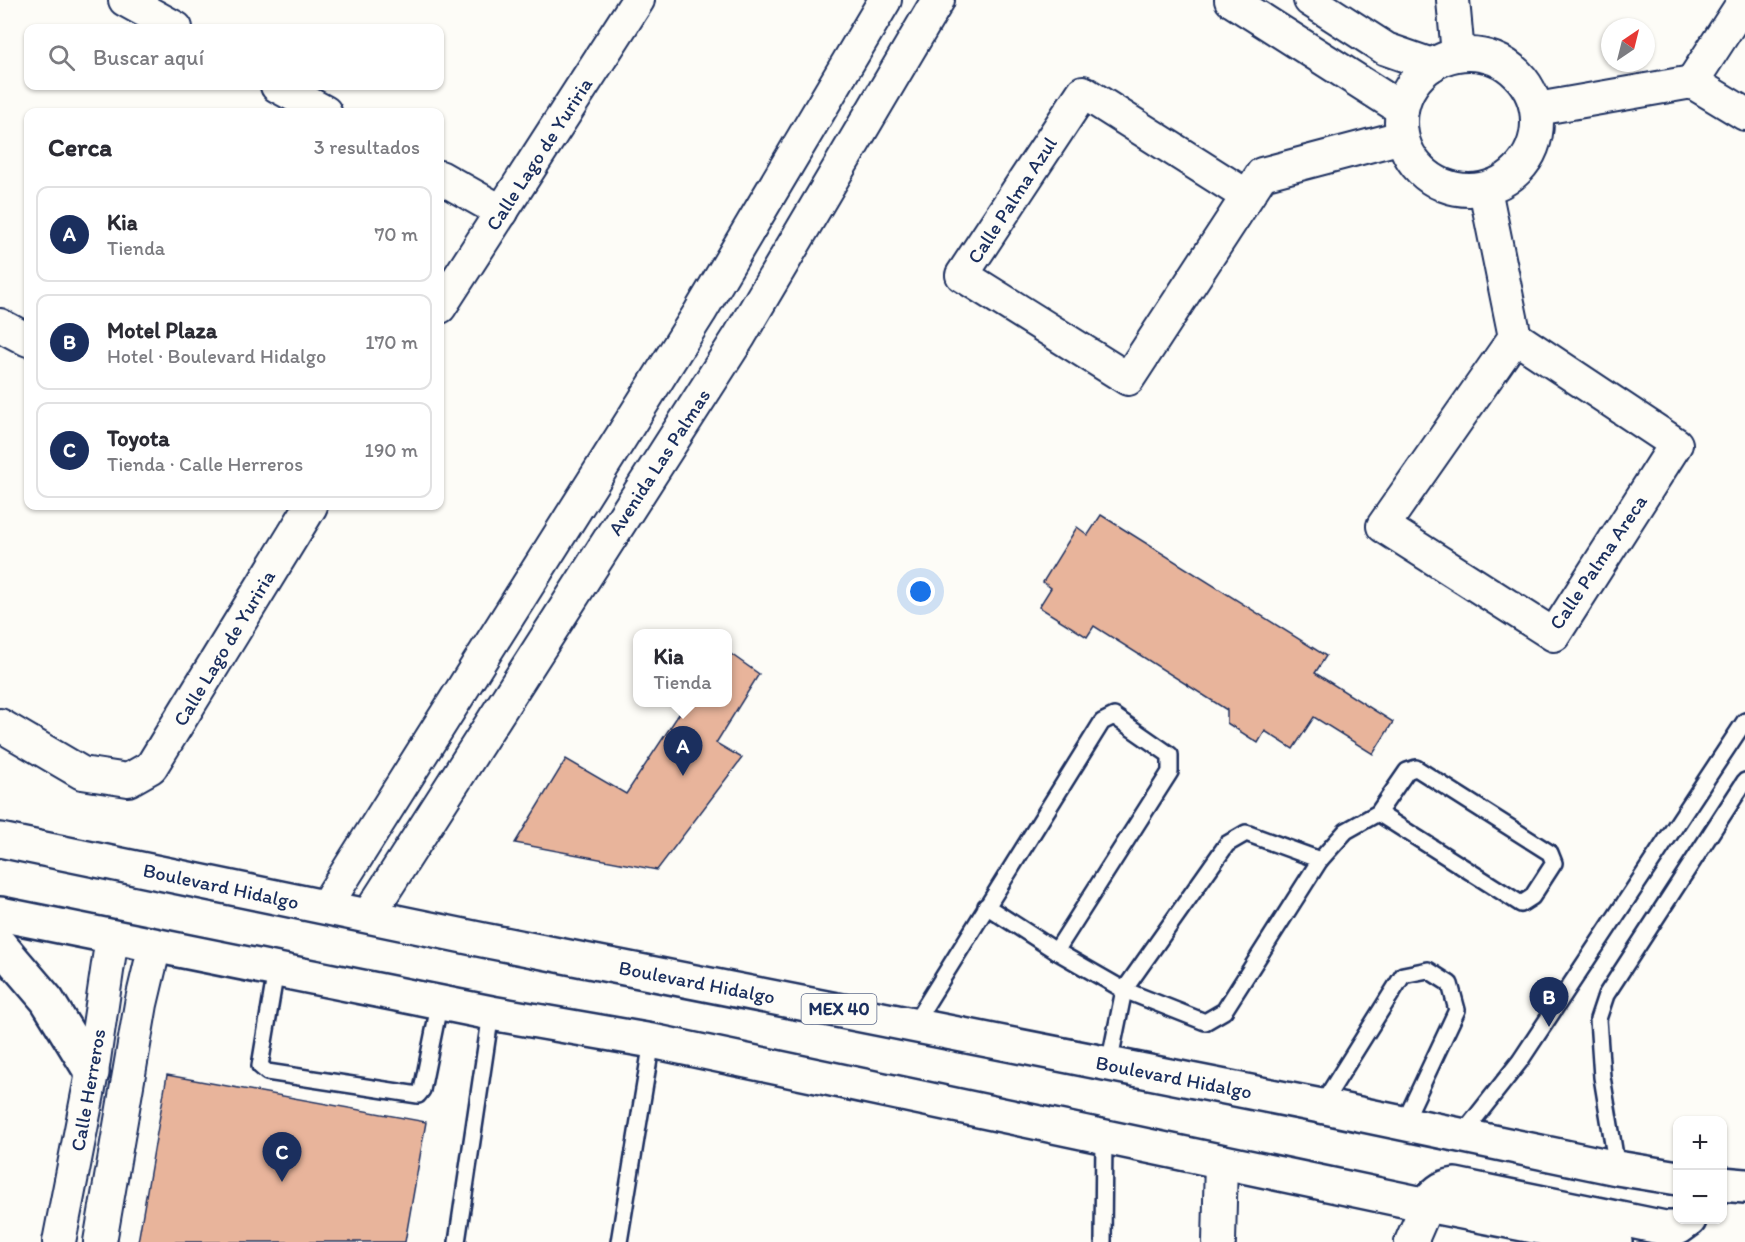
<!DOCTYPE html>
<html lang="es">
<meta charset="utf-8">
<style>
:root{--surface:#fff;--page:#f2f2f3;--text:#2b2b33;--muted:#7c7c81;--line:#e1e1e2;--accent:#1b2f5e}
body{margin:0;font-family:Itim,sans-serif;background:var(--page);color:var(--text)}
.controls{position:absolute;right:18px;bottom:18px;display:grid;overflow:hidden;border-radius:12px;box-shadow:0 2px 4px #0004}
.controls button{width:54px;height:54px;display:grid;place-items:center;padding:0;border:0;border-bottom:2px solid var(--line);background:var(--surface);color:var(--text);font:30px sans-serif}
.compass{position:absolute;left:1601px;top:18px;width:54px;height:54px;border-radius:50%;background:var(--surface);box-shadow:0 2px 4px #0004;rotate:35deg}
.you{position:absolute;left:921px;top:592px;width:21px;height:21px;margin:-15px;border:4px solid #fff;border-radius:50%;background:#1a73e8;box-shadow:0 0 0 9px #1a73e833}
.badge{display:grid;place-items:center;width:39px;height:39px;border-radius:50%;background:var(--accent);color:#fff;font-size:20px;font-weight:700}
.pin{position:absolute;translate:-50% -50px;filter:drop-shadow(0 2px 3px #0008)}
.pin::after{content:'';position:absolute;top:32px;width:21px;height:18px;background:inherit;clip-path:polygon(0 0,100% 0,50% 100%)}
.popup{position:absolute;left:633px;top:629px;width:99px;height:78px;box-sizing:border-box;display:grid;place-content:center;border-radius:12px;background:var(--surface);filter:drop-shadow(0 2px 4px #0005);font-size:20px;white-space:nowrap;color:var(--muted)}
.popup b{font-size:22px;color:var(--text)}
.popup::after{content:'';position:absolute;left:50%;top:100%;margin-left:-12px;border:12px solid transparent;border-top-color:var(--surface)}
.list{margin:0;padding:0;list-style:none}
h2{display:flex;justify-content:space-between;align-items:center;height:78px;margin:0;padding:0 24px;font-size:26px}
h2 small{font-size:20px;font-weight:400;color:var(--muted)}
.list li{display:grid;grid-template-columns:39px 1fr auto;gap:18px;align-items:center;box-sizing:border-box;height:96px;margin:0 12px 12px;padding:0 12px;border:2px solid var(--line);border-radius:12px}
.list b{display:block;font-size:22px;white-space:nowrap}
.list p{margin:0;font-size:20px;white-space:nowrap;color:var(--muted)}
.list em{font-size:20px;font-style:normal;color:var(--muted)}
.icon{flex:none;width:33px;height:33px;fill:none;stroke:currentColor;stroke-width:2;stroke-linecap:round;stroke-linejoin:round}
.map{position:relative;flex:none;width:1745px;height:1242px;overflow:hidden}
.search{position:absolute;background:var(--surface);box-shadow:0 2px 4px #0004;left:24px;top:24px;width:420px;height:66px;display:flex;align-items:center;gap:15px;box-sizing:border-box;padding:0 21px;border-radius:12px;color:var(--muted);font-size:22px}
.panel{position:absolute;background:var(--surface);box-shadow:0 2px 4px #0004;left:24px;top:108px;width:420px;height:402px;border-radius:12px}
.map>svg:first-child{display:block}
</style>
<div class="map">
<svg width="1745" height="1242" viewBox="0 0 1745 1242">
<rect width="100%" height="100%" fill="#fdfcf7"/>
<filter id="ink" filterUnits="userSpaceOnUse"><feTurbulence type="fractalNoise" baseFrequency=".0167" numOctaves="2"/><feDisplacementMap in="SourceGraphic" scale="12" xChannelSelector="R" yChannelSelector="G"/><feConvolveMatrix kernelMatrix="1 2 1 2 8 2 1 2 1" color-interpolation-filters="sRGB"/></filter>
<g filter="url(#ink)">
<!-- building -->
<g fill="#e8b49b" stroke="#1b2f5e" stroke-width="1.5">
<polygon points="1101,515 1326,656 1315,673 1393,722 1373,754 1314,717 1293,749 1265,731 1258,743 1227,723 1227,710 1094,626 1087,637 1039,607 1051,588 1043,582 1077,527 1088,535"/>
<polygon points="728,652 759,674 716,743 742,758 657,870 515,843 566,759 626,794 687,702 728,702"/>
<polygon points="167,1075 426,1122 405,1242 138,1242"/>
</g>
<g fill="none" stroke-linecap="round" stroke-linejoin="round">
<defs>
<g id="lane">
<polyline points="986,906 1056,951 1124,990 1205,1022 1224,1011 1320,860 1346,831 1378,813 1407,771 1416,768 1550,853 1554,863 1532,897 1521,904 1378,813"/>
<polyline points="276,970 260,1066 267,1072 418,1095 422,1090 440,1001"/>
<polyline points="914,1024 1102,722 1114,716 1170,755 1170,772 1056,951"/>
<polyline points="1109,1064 1124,990 1227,844 1246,833 1320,860"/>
<polyline points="1321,1106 1403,975 1428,970 1450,984 1457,1010 1403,1125"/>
<polyline points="1461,1136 1520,1061 1745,721"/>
<polyline points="1617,1168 1602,1077 1598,1019 1606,995 1745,781"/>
<polyline points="457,1242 491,1013"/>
<polyline points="619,1242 652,1041"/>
<polyline points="1103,1242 1104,1136"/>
</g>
<g id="street">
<polyline points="125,0 176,28"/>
<polyline points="1231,0 1402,109"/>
<polyline points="1310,0 1386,49 1432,65"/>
<polyline points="1453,0 1458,54"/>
<circle cx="1469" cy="122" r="68"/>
<polyline points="1692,82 1745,0"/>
<polyline points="277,86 325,112"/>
<polyline points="1537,109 1692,82 1745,114"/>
<polyline points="440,177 502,212"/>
<polyline points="1485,189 1515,337 1676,444 1554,635 1383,526 1515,337"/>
<polyline points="1247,196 1083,92 962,275 1128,379 1262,174 1402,137"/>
<polyline points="440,307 638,0"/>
<polyline points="0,325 28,340"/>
<polyline points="0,725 82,773 128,780 151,767 311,506"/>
<polyline points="325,907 700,312 885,0"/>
<polyline points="368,916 739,337 938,0"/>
<polyline points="59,1242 92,1073 112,937"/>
<polyline points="100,1242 141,1004 155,945"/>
<polyline points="1219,1242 1221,1161"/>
<polyline points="1411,1242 1427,1205"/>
</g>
<g id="primary">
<polyline points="0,840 483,940 1321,1106 1617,1168 1678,1178"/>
<polyline points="0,914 491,1013 652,1041 1427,1205 1615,1242"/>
<polyline points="0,945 47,1000 92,1073"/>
<polyline points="1722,1184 1745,1186"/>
<path d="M1427,1205C1435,1193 1441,1187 1455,1185L1665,1228H1678L1689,1220"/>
</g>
</defs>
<!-- lane casing -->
<use href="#lane" stroke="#1b2f5e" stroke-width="20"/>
<!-- street casing -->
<use href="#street" stroke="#1b2f5e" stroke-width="36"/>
<!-- primary casing -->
<use href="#primary" stroke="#1b2f5e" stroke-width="38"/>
<!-- lane -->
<use href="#lane" stroke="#fdfcf7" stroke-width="15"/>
<!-- street -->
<use href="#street" stroke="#fdfcf7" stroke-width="32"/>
<!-- primary -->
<use href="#primary" stroke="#fdfcf7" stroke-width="33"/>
</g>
</g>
<g text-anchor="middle" stroke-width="4.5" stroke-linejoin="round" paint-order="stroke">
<!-- shield labels -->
<rect fill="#fdfcf7" stroke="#5f6c8c" stroke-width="1.5" x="801.5" y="994" width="75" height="30" rx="4.5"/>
<g font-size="18" font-weight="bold" fill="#1b2f5e">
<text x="839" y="1015">MEX 40</text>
</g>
<!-- street labels -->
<g font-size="20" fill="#1b2f5e" stroke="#fdfcf7">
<text transform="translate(539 154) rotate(-57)" y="7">Calle Lago de Yuriria</text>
<text transform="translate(1012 200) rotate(-57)" y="7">Calle Palma Azul</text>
<text transform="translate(659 462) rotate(-57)" y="7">Avenida Las Palmas</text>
<text transform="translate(1598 562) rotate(-56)" y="7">Calle Palma Areca</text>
<text transform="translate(224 648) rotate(-59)" y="7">Calle Lago de Yuriria</text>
<text transform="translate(221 886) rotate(12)" y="7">Boulevard Hidalgo</text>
<text transform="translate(697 982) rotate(11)" y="7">Boulevard Hidalgo</text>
<text transform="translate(1174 1077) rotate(11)" y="7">Boulevard Hidalgo</text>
<text transform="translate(88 1090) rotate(-80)" y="7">Calle Herreros</text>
</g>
</g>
</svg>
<div class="controls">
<button>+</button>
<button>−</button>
</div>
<svg class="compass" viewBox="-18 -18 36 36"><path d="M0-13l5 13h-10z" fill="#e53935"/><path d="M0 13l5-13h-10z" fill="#7c7c81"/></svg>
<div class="you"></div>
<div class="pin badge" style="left:683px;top:776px">A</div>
<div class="popup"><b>Kia</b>Tienda</div>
<div class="pin badge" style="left:1549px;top:1027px">B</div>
<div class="pin badge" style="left:282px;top:1182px">C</div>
<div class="search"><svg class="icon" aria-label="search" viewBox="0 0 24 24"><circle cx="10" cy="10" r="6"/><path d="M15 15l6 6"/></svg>Buscar aquí</div>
<section class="panel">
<h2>Cerca<small>3 resultados</small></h2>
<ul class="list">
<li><span class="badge">A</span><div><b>Kia</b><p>Tienda</p></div><em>70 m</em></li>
<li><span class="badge">B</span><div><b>Motel Plaza</b><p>Hotel · Boulevard Hidalgo</p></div><em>170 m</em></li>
<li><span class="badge">C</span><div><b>Toyota</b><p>Tienda · Calle Herreros</p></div><em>190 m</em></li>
</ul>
</section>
</div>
